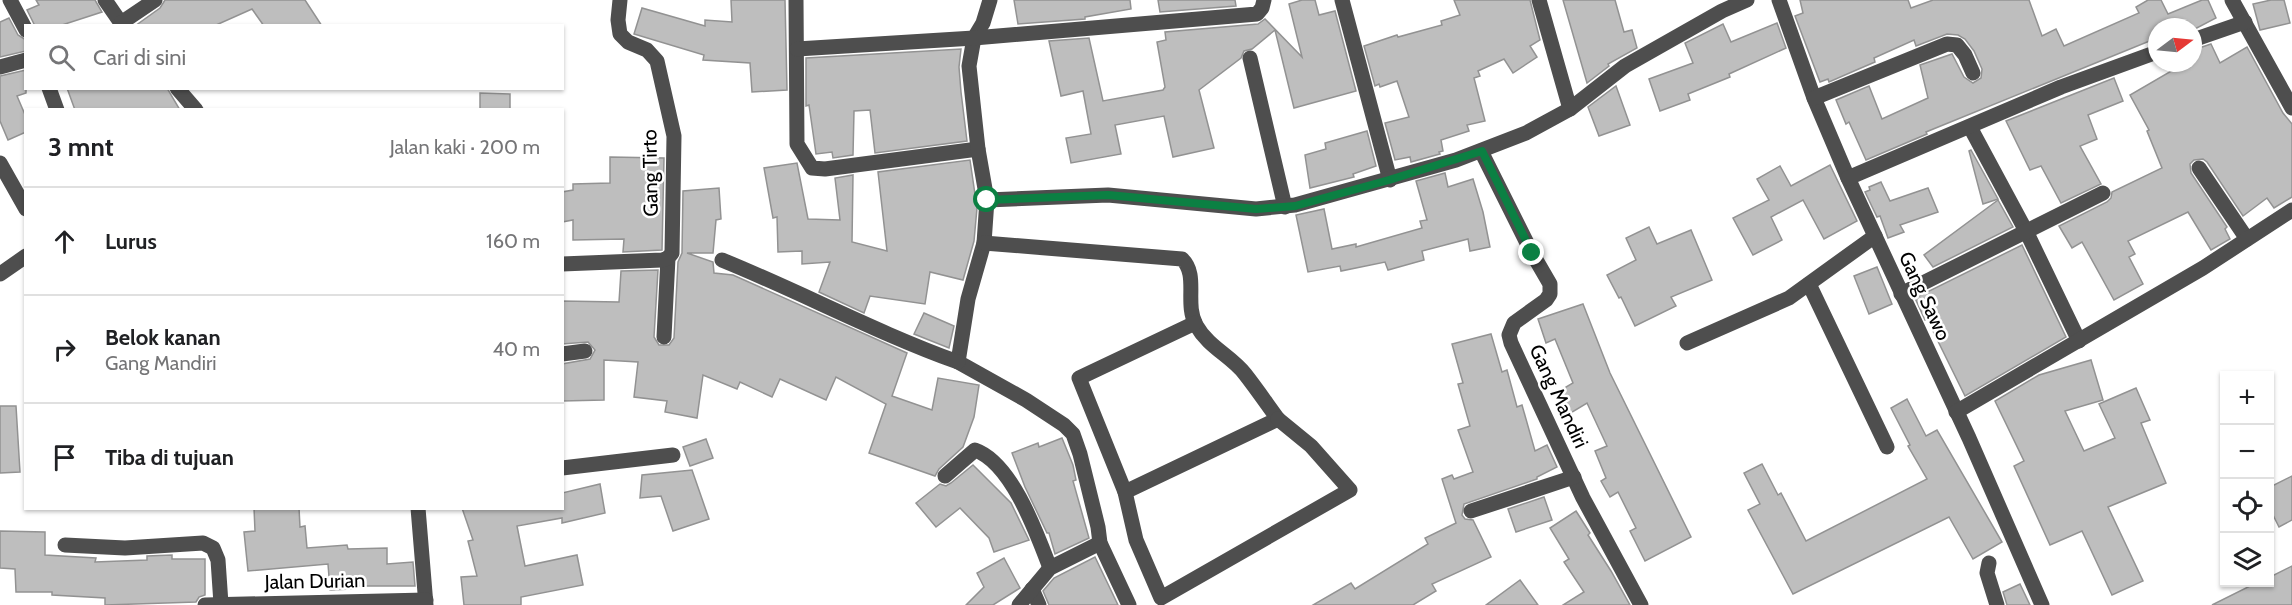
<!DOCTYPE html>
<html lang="id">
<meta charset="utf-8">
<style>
:root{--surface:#fff;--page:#f6f6f6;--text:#202124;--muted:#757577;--line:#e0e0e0}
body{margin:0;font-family:Cabin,sans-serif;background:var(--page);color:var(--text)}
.controls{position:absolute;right:18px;bottom:18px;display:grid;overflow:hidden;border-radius:0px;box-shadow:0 2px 4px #0004}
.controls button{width:54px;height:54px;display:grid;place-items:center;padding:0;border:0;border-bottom:2px solid var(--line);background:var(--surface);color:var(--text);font:30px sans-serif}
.compass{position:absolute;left:2148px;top:18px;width:54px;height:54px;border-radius:50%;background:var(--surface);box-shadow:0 2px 4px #0004;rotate:74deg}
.stop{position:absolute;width:18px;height:18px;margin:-14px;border:4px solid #0b8043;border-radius:50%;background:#fff}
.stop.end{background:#0b8043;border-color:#fff;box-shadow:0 2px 6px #0008}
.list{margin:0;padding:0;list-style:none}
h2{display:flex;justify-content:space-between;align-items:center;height:78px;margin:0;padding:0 24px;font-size:26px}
h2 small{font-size:20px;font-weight:400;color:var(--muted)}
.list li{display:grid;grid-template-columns:39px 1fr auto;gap:18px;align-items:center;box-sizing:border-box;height:108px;padding:0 24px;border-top:2px solid var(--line)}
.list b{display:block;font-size:22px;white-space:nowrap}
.list p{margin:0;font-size:20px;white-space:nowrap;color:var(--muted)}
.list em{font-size:20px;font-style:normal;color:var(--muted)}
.icon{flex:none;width:33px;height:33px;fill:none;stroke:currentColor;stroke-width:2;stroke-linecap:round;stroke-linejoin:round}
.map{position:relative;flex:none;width:2292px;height:605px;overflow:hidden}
.search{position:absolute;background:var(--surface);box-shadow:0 2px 4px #0004;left:24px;top:24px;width:540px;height:66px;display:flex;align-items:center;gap:15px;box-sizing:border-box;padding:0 21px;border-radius:0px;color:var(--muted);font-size:22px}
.panel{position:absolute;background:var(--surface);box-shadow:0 2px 4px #0004;left:24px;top:108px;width:540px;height:402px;border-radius:0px}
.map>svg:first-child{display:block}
</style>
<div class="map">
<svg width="2292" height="605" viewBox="0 0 2292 605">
<rect width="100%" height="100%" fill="#fff"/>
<!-- building -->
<g fill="#bebebe" stroke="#929292" stroke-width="1.5">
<polygon points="36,0 95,0 102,12 59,26 35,26 27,10 39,5"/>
<polygon points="165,0 305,0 322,26 264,26 252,9 214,26 135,26 160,8"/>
<polygon points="731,0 785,0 787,90 752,92 750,63 703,60 704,55 634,34 642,8 705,26 705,20 732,22"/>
<polygon points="1014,0 1130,0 1131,9 1085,17 1085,19 1018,24"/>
<polygon points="1158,0 1235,0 1236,6 1160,12"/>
<polygon points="1302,0 1315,0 1319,15 1335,11 1356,91 1294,108 1275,30 1252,49 1244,51 1241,58 1199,90 1214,148 1173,157 1164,116 1115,125 1121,154 1071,163 1066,138 1091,134 1083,91 1061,96 1049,41 1089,38 1103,101 1163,90 1165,87 1157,42 1166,40 1165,32 1258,24 1265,19 1302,57 1289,4"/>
<polygon points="1454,0 1530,0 1540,40 1530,46 1537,57 1513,73 1504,59 1478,71 1480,76 1474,78 1485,121 1467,125 1469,131 1441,140 1443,151 1439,152 1440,154 1411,162 1410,157 1395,160 1385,123 1409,117 1397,81 1380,87 1379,84 1375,86 1364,46 1397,35 1398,37 1442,25 1441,21 1460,15"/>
<polygon points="1563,0 1615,0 1624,32 1632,30 1637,48 1608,64 1609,66 1587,83"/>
<polygon points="1800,0 1908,0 1911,8 1933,0 2029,0 2042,36 2056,29 2064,46 2139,13 2136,7 2148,0 2161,0 2168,14 2202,0 2208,0 2216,18 2193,30 2193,27 2157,27 2157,38 1926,132 1927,134 1866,160 1849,122 1846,124 1836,100 1869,86 1882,119 1928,98 1920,65 1952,54 1964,77 1973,83 1981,78 1982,69 1974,51 1965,39 1958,35 1947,34 1916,46 1914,40 1874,58 1875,62 1861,68 1829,82 1828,79 1820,82 1795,16 1803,13"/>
<polygon points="2271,0 2284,0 2290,23 2260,30 2253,4"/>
<polygon points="9,18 18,35 26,40 26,51 0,57 0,22"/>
<polygon points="1777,23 1786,48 1729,74 1730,77 1688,94 1690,100 1660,111 1649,79 1693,63 1685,43 1723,24 1731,42"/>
<polygon points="2211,44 2220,63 2247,47 2283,113 2292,124 2292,197 2274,208 2267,198 2243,216 2207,162 2203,159 2194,160 2190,164 2191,173 2227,227 2225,229 2230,239 2211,250 2188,212 2128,241 2135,254 2129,257 2143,284 2114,300 2082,242 2072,248 2059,226 2107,202 2111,198 2112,192 2162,168 2147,131 2149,130 2130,95 2185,63 2193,63 2193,50"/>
<polygon points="961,49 959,67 961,92 967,141 875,153 870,110 854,111 853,155 833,158 832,152 816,154 809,105 806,106 806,58"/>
<polygon points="26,70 26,93 17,96 26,117 26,132 8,140 0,121 0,76"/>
<polygon points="2114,78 2123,101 2088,115 2097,139 2080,146 2101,184 2061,203 2041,166 2030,170 2006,121"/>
<polygon points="1616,86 1630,125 1599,136 1588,107"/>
<polygon points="67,88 167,88 180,110 75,110"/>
<polygon points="480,93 510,94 510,110 480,110"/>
<polygon points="1367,131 1376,166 1353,174 1354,177 1310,188 1305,155 1326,149 1325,143"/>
<polygon points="1971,150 1998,199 1983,204 1969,151"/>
<polygon points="610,157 664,158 662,250 623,252 624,239 573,240 573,220 562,222 562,192 573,190 573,184 610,183"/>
<polygon points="970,160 977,208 974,241 963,280 930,272 925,304 870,296 864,313 819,292 830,262 802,264 802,251 778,252 777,217 773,218 764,168 797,163 808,219 840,220 835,178 853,175 852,242 887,251 878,172"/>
<polygon points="1830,165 1857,221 1824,239 1803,200 1771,217 1782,240 1753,255 1733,218 1769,200 1757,179 1780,166 1791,186"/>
<polygon points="1445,173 1448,187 1473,179 1483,212 1490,247 1470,251 1468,239 1422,251 1424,260 1388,270 1385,262 1341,271 1340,266 1308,272 1296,215 1324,209 1332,249 1356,244 1356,247 1422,228 1420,221 1427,220 1416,181"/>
<polygon points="1881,182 1890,201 1928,188 1938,212 1900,225 1904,232 1888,238 1880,216 1877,217 1865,192 1870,190 1869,187"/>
<polygon points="719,188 721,219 716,220 713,253 687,253 713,262 714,273 733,275 907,353 892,396 932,410 938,378 979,385 974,417 963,447 939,469 935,476 869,453 886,404 836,377 826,400 780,379 772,397 740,382 737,389 703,375 697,418 665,412 667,401 634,397 638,362 604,360 604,400 562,401 562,364 590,359 595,350 588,342 562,344 562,301 619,302 621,271 658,270 654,337 659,345 669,345 674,338 678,262 682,253 683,191"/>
<polygon points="1998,200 2013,227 1933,267 1924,255"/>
<polygon points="1649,227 1657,244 1691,230 1712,280 1671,297 1676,306 1635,326 1621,297 1619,298 1607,275 1636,260 1626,238"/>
<polygon points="2022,245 2066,337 1965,396 1927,319 1925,320 1915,298"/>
<polygon points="1877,267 1892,304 1869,314 1854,276"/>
<polygon points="1583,304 1610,373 1691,537 1645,561 1630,531 1636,528 1618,492 1610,497 1601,481 1606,478 1595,451 1607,446 1587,403 1569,414 1556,393 1573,383 1555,339 1546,343 1538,319"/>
<polygon points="924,313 954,326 949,348 914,334"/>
<polygon points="1491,334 1502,372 1507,370 1517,407 1522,405 1535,451 1547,445 1557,467 1537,477 1537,479 1464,504 1462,515 1465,519 1473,520 1491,557 1432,584 1436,591 1413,605 1313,605 1351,583 1355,589 1428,544 1425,538 1456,523 1442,479 1452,475 1454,479 1473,472 1458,430 1470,426 1458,384 1463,383 1452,344"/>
<polygon points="2091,360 2103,400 2065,411 2084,451 2115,438 2099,404 2136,388 2150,420 2141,423 2166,483 2108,507 2143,581 2112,595 2082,531 2050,545 2014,466 2024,461 1995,401 2039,375"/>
<polygon points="1907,399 1926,436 1937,430 2002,542 1973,559 1949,517 1793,594 1748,510 1760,504 1744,473 1762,464 1778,495 1781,493 1806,541 1927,479 1908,446 1910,445 1891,408"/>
<polygon points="0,406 16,406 20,472 0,473"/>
<polygon points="1062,438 1073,465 1076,480 1073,481 1089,538 1055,554 1049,533 1047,533 1025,487 1012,453 1038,443 1039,447"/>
<polygon points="706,439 713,458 690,466 683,447"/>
<polygon points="973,465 1011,503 1029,540 994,552 989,538 960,508 936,527 916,503 940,484 946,486 951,483"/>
<polygon points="692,470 709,519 673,531 661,496 640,498 642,475"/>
<polygon points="2292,476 2292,520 2279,527 2270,509 2270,487"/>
<polygon points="600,484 605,513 562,523 562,518 517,526 525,566 577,555 583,585 521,597 521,605 464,605 461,577 477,576 468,541 473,540 462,508 562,508 562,493"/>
<polygon points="1544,497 1552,520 1516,532 1508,509"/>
<polygon points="254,508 299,508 300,527 305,526 307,548 347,545 348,549 387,548 387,564 413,562 415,586 351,586 351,589 330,590 328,564 248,571 244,532 255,531"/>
<polygon points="1576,511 1590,533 1588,535 1611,571 1630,605 1563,605 1584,592 1564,562 1569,559 1550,528"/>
<polygon points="0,531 45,532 45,555 96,558 95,562 147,560 147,556 172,555 172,559 205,559 205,595 199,597 196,602 105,605 105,598 52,595 52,592 16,592 15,569 0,568"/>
<polygon points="1095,557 1118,605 1049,605 1043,591 1054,578"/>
<polygon points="1004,558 1020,588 993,605 966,605 984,587 977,573"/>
<polygon points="2292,566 2292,605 2212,605 2258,582 2270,582 2270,577"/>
<polygon points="1520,580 1538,605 1486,605"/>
<polygon points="2020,584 2030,605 2007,605 2003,592"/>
</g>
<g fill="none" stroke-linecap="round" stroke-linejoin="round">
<!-- minor -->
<g stroke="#4e4e4e" stroke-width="15">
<polyline points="10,0 26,30"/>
<polyline points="105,0 123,26"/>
<polyline points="620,0 618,20 620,34 628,42 647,50 657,61 674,136 672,253 668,258 664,337"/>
<polyline points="796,0 797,144 812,168 825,169 978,149"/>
<polyline points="990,0 983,23 974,38 969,66 978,149 987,200 984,243 968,299 958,362 1026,400 1064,425 1073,434 1080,454 1098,527 1100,543 1129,605"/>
<polyline points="1342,0 1390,180"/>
<polyline points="1539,0 1570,109"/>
<polyline points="1779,0 1814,98 1848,178 1969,438 2042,605"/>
<polyline points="2232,0 2292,108"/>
<polyline points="121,23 155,0"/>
<polyline points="2193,40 2245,22"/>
<polyline points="797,49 974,38 1257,14 1262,8 1264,0"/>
<polyline points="1250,58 1285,207"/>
<polyline points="0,67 26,60"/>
<polyline points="49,88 57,110"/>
<polyline points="177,88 196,110"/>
<polyline points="1814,98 1947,44 1957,45 1965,55 1973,73"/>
<polyline points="1970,127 2026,231 2079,341"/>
<polyline points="1481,151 1532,253 1550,284 1550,294 1546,300 1514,323 1509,335 1511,343 1583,498 1641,605"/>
<polyline points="0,163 26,209"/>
<polyline points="2199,168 2247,239"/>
<polyline points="1848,178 2061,87 2157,52"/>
<polyline points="987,200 1108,195 1256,209 1295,205 1456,160 1526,133 1570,109 1625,66 1722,11 1747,0"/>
<path d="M984,243L1182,259C1199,275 1184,303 1196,325C1209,348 1230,355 1245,374C1256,388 1267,404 1278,419L1125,492"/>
<path d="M722,260C801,292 877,333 958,362"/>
<polyline points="562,264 662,260 668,258"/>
<polyline points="0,274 26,256"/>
<polyline points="1809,284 1887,447"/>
<polyline points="1901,294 2103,193"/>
<polyline points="1195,323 1079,378 1125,492 1136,540 1161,598 1350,490 1311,446 1278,419"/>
<polyline points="1687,343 1789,298 1875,236"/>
<polyline points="562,354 585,351"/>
<polyline points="1956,412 2203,268 2292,210"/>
<polyline points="562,468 673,455"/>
<path d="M945,476L975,450C1012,463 1037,534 1050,568"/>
<polyline points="418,508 426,605"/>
<polyline points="1471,511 1574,477"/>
<polyline points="65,545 125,548 203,543 213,548 218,560 221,604"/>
<polyline points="1989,563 1987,573 1997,605"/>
<polyline points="1032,589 1039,605"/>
<polyline points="205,605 426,600"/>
<polyline points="1019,605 1050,568 1100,543"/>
</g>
</g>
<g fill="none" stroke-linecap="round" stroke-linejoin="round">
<!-- route -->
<polyline stroke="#0b8043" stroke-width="8" points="987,200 1108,195 1256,209 1295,206 1389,180 1482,151 1532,253"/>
</g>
<g text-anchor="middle" stroke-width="5" stroke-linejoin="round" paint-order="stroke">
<!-- street labels -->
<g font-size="20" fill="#000" stroke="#fff">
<text transform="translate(650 173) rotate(-91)" y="7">Gang Tirto</text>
<text transform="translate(1925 296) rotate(65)" y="7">Gang Sawo</text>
<text transform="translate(1559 396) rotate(65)" y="7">Gang Mandiri</text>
<text transform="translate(315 581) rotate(-1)" y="7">Jalan Durian</text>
</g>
</g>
</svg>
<div class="controls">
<button>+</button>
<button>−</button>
<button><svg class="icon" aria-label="locate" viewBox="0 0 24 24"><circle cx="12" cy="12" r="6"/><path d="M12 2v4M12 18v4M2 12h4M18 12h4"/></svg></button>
<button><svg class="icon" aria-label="layers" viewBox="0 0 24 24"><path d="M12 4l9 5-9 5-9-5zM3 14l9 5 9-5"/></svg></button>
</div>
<svg class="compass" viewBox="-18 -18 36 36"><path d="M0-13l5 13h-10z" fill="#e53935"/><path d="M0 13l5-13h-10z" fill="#757577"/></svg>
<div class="stop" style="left:987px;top:200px"></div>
<div class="stop end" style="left:1532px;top:253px"></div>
<div class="search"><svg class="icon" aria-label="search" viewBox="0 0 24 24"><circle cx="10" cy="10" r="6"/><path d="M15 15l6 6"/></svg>Cari di sini</div>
<section class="panel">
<h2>3 mnt<small>Jalan kaki · 200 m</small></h2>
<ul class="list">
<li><svg class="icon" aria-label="ahead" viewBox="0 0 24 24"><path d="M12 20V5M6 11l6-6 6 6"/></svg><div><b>Lurus</b></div><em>160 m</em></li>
<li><svg class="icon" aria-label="right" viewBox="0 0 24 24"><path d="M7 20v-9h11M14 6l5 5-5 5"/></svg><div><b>Belok kanan</b><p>Gang Mandiri</p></div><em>40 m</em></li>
<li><svg class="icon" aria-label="arrive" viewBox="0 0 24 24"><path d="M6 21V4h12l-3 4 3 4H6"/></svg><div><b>Tiba di tujuan</b></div></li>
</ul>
</section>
</div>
